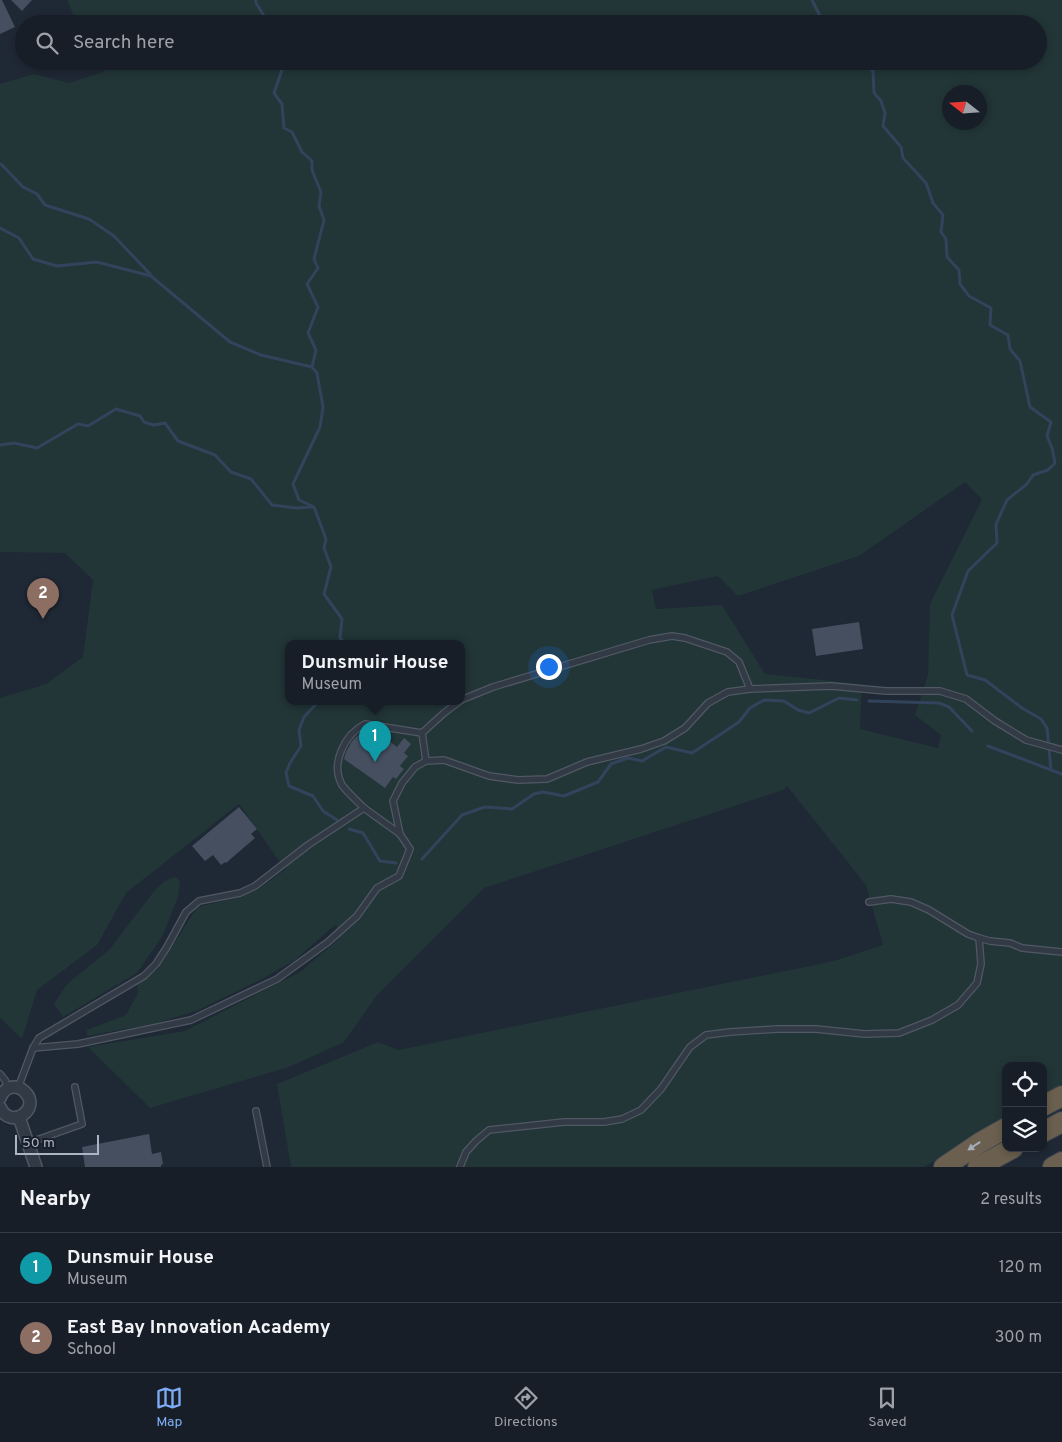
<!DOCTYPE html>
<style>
:root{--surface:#171e28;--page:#202730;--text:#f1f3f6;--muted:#9ea2a8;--line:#363c45;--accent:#7eadf6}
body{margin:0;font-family:Overpass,sans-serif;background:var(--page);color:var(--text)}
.controls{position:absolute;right:15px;bottom:15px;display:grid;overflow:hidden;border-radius:10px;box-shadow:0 2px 8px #0003}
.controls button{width:45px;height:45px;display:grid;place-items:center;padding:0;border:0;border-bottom:1px solid var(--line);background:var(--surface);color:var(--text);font:25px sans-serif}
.compass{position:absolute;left:942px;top:85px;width:45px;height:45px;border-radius:50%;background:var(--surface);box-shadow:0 2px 8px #0003;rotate:287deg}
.scale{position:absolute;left:15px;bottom:12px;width:84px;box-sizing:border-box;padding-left:5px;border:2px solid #acb5c3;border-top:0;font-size:14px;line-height:18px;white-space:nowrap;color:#acb5c3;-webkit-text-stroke:4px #181f2a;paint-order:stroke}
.you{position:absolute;left:548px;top:666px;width:18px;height:18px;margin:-12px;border:4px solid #fff;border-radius:50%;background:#1a73e8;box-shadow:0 0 0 8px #1a73e833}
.badge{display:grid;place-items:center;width:32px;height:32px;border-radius:50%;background:var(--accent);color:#fff;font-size:16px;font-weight:700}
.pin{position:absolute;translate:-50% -41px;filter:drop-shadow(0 1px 2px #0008)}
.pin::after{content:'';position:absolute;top:26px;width:18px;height:15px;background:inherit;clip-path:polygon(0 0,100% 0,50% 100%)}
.popup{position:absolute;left:285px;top:640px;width:180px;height:65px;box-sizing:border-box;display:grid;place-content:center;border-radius:10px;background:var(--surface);filter:drop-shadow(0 1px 4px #0005);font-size:16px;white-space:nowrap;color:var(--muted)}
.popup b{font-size:19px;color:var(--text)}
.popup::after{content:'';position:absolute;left:50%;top:100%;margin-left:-10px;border:10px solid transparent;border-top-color:var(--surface)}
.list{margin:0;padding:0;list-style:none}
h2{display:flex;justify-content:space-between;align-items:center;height:65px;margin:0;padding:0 20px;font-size:21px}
h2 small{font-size:16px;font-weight:400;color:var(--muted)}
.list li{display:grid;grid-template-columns:32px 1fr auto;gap:15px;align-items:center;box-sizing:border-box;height:70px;padding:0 20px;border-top:1px solid var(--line)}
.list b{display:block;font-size:19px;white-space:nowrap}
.list p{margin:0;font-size:16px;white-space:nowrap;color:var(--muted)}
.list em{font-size:16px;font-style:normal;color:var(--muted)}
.icon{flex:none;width:28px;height:28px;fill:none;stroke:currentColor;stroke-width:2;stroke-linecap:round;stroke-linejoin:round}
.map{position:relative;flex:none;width:1062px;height:1167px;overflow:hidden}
.search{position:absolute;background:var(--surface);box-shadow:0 2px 8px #0003;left:15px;right:15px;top:15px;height:55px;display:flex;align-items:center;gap:12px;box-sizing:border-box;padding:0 18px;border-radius:28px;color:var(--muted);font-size:19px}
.sheet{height:205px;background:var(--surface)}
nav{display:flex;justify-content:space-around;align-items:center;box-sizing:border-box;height:70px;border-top:1px solid var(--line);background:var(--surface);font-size:14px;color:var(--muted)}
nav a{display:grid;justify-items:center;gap:2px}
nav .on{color:var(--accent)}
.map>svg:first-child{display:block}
</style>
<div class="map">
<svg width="1062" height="1167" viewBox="0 0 1062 1167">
<rect width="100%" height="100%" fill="#1f2835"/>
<!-- green -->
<g fill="#223537" fill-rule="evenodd">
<path d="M67,0H1062V1084L1043,1095V1066H1006V1118L924,1167H291L277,1084L378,1042L398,1050L834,961L883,945L866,885L787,786L783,790L484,888L377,995L344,1042L289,1067L150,1108L88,1047L185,1031L300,972L339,939L336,924L295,960L262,979L196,1011L154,1024L87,1036V1030L126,1015L138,993L137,984L158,969L197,907L240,897L260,888L287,868L277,858L239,804L126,893L97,945L37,990L22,1039L0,1018V698L46,684L83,657L93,580L65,553L0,552V84L34,74L69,83L103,72L108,61H1038V24H77ZM950,92H980V122H950ZM965,482L982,499L930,604L928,675L915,715L941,735L938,748L860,729L862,684L765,674L722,605L656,609L652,590L718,576L738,596L859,556ZM289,643H461V701H289Z"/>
<polygon points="174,877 177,878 180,882 178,897 163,935 137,973 63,1017 54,1004 67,984 109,950 155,890 165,881"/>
</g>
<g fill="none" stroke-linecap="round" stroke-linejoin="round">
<!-- stream -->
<g stroke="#32445c" stroke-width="3">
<polyline points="256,0 256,3 269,24"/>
<polyline points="812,0 823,22 827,24"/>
<polyline points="279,61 282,70 274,93 282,104 284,128 292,132 302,152 312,161 312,170 321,192 319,206 324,220 314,259 318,268 307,284 318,307 308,333 316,350 312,367 317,373 323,407 320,427 293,484 299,500 314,507 326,539 324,548 331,567 324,594 342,619 340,638 344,643"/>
<polyline points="861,61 873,71 874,93 881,101 885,113 883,126 901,147 903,158 926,183 933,203 943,215 941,232 946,239 947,257 959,270 960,284 969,296 991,308 990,325 1008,335 1010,349 1020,361 1030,407 1051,422 1047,436 1052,448 1055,463 1048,470 1033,475 1027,484 1007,500 996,524 997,543 968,571 952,615 967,675 985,680 1022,708 1041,719 1047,728 1051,770"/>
<polyline points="1,164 23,187 37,194 45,205 89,219 114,236 150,274"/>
<polyline points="0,228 19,238 33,259 57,266 97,262 151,276 230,342 261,355 312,367"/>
<polyline points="0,445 14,443 37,448 78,424 88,426 116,409 140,416 144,422 154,425 165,423 178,441 215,455 231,472 251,479 272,505 296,508 313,507"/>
<polyline points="319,701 304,717 299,730 301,746 290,763 286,773 289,786 313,796 323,811 337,820"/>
<polyline points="869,701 939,703 949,707 972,731"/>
<polyline points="988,746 1062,774"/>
<polyline points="349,829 363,833 380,861 396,863"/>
<polyline points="422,859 462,815 485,807 512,809 534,794 543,792 564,796 598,782 611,764 628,758 642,761 666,747 692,753 739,722 750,708 764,700 784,701 798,710 809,713 839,698 857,700"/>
</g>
</g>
<!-- building -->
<g fill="#454f5f">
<polygon points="0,0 2,0 15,27 0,34"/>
<polygon points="11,0 32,0 22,11"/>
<polygon points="859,622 863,649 816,656 812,629"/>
<polygon points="364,730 368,733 370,730 375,730 397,747 404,738 411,744 404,753 408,756 400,766 404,769 396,779 393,777 385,788 344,759 346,752 350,745 350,744 355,738"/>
<polygon points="239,807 257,829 251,834 255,838 226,863 225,862 221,865 213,855 205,861 192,846"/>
<polygon points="149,1134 152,1154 161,1152 163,1164 161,1165 161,1167 85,1167 82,1147"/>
</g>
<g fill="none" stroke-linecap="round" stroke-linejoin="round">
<defs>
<g id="lane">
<polyline points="461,700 493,687 649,640 672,636 685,638 727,652 739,662 750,689"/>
<polyline points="422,733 426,761"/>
<polyline points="400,834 393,801 402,783 415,767 426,761 444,760 489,776 518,780 547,779 587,762 641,749 664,741 685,728 708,703 728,692 750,689 831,686 886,691 940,691 966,699 995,721 1026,740 1062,750"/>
<polyline points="869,902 891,899 911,902 929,910 968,934 979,938 990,941 1010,943 1022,948 1062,952"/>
<polyline points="33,1048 78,1044 191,1020 277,979 328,942 357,916 377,888 399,876 410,849 400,834 364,808"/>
<polyline points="0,1074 5,1080 8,1089"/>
<path d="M18,1088L33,1048L39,1038L144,976L156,964L167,947L186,912L199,901L240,893L255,886L308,845L364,808C357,801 348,793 342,785C330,763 345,734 365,724L422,733L444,713L460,701"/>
<polyline points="256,1111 267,1167"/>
<polyline points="28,1143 82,1124 75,1087"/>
<polyline points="460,1167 466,1152 476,1141 489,1130 564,1122 604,1122 622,1119 641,1110 661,1089 690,1047 706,1035 730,1032 777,1029 816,1029 865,1034 899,1033 932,1020 958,1005 977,983 981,964 979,938"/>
</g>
<g id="street">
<path d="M0,1098C3,1091 7,1087 15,1087C19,1087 22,1089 25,1092C42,1109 10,1131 0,1107"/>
<polyline points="19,1117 36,1167"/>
</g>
<g id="highway">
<polyline points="1043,1106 1062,1096"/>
<polyline points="1043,1132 1062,1122"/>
<polyline points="944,1167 981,1142 1006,1128"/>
<polyline points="978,1167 1013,1148"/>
<polyline points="1053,1167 1062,1162"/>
</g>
</defs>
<!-- lane casing -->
<use href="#lane" stroke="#505864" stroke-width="8"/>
<!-- street casing -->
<use href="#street" stroke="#505864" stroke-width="14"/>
<!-- highway casing -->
<use href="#highway" stroke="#3a424d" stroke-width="22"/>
<!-- lane -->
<use href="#lane" stroke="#323a45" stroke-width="5.5"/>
<!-- street -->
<use href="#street" stroke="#323a45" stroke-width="11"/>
<!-- highway -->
<use href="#highway" stroke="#6b604f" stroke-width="20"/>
</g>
<!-- one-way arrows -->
<defs><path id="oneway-solid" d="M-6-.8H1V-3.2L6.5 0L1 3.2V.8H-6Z" transform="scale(1.25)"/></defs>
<use fill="#a6acb7" href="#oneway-solid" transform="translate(974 1146) rotate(146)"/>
</svg>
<div class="controls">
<button><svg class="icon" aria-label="locate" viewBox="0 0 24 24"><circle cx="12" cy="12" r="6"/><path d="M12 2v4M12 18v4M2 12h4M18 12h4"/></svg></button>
<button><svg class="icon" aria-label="layers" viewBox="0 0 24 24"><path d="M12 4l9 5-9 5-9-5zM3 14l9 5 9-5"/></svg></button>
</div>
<svg class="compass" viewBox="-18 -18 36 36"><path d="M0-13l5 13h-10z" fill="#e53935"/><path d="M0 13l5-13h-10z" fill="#9ea2a8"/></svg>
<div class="scale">50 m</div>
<div class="you"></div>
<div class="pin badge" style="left:375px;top:762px;background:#0f9aa8">1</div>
<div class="popup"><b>Dunsmuir House</b>Museum</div>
<div class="pin badge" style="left:43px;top:619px;background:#8d6e63">2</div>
<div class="search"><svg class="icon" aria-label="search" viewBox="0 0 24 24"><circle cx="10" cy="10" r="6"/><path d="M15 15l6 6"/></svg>Search here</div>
</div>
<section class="sheet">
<h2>Nearby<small>2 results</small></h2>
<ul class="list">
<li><span class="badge" style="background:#0f9aa8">1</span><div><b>Dunsmuir House</b><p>Museum</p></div><em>120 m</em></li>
<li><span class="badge" style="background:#8d6e63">2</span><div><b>East Bay Innovation Academy</b><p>School</p></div><em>300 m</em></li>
</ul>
</section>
<nav>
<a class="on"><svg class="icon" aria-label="map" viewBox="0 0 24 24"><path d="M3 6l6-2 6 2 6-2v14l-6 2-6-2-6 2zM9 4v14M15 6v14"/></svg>Map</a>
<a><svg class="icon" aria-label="directions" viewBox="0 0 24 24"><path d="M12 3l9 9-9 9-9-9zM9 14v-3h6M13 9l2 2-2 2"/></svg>Directions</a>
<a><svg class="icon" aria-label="saved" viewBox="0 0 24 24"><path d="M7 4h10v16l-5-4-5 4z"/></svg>Saved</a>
</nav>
